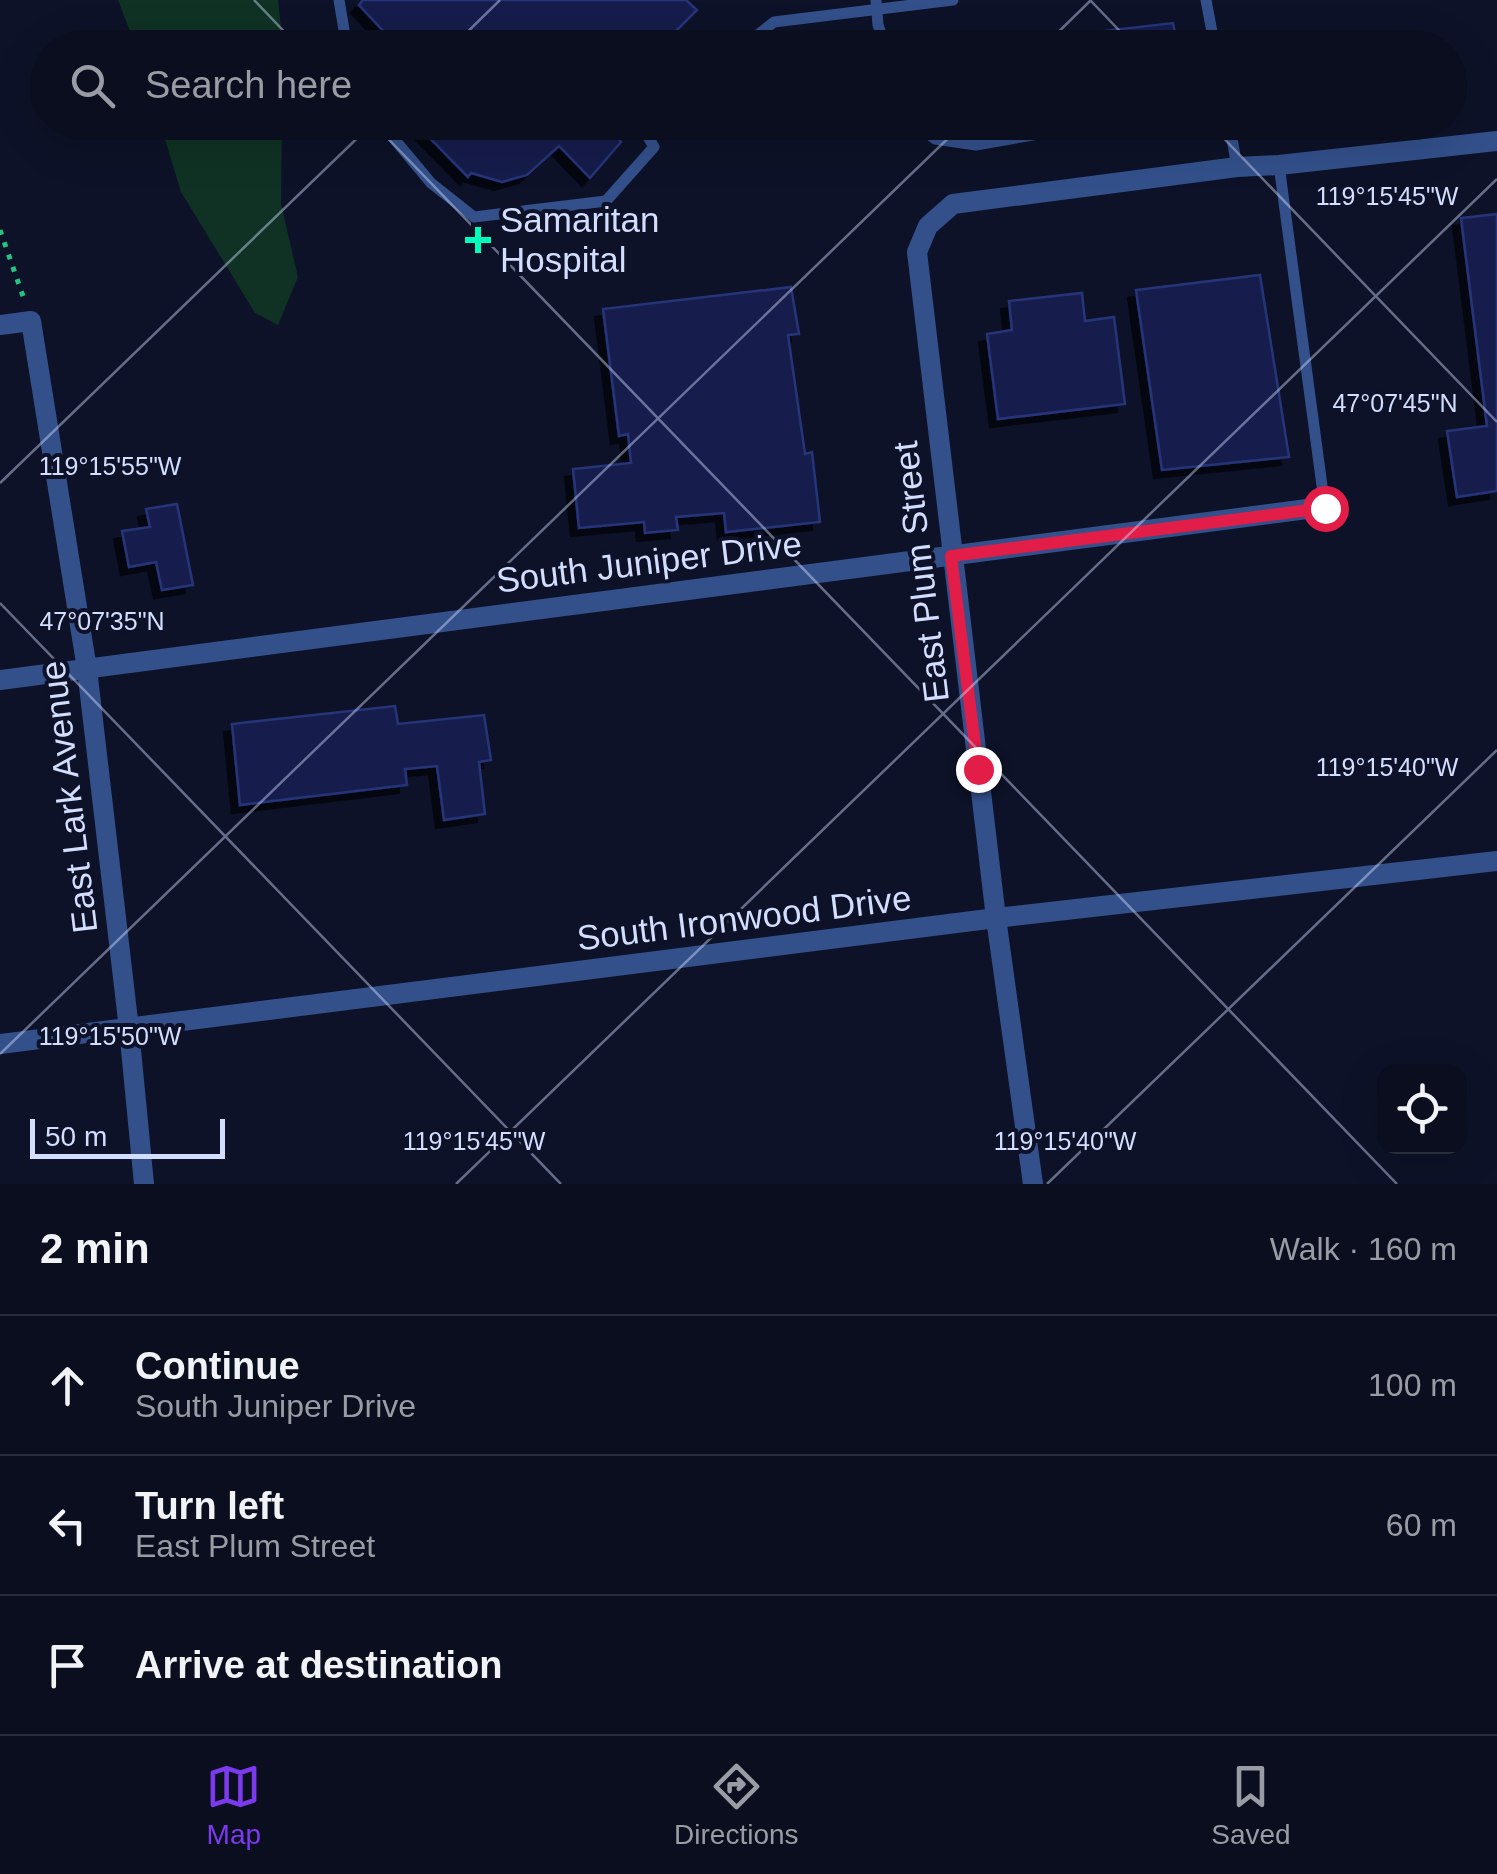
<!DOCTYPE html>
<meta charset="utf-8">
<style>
:root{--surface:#0a0e1e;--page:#131727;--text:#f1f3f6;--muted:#999ca4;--line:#2a2e3c;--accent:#7c3aed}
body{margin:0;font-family:Helvetica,sans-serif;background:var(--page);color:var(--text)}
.controls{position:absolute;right:30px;bottom:30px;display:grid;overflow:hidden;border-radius:20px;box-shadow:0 10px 40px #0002}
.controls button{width:90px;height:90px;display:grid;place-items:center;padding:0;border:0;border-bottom:2px solid var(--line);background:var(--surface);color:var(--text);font:50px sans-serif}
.scale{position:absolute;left:30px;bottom:25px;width:195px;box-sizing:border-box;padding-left:10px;border:5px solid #d3deff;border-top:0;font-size:28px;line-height:35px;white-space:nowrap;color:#d3deff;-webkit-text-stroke:8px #0d1228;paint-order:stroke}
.stop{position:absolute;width:30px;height:30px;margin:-22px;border:8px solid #e11d48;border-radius:50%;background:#fff}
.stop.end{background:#e11d48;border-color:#fff;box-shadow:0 2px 10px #0008}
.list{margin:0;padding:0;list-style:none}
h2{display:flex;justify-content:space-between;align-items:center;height:130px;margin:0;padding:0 40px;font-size:42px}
h2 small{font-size:32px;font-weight:400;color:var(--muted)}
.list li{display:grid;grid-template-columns:65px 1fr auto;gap:30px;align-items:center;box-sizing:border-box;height:140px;padding:0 40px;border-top:2px solid var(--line)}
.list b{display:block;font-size:38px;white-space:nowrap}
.list p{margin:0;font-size:32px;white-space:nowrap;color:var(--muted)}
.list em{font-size:32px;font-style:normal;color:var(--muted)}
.icon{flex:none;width:55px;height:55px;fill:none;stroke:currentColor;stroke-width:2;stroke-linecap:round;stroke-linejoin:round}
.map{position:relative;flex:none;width:1497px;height:1184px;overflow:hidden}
.search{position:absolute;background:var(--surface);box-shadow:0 10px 40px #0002;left:30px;right:30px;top:30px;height:110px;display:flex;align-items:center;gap:25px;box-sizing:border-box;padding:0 35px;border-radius:55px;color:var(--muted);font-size:38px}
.sheet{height:550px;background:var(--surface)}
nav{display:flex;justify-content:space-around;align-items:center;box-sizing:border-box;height:140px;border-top:2px solid var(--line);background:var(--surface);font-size:28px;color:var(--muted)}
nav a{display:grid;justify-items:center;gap:5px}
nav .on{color:var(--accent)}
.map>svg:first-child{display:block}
</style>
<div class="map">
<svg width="1497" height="1184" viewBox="0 0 1497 1184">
<defs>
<filter id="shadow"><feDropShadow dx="-8" dy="8" stdDeviation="0" flood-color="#0009"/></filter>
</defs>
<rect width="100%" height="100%" fill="#0d1228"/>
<!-- green -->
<g fill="#0f3224">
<polygon points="118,0 278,0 283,47 136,47"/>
<polygon points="160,123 282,123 281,204 298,277 278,325 255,313 181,192"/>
</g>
<!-- building -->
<g fill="#171f4b" stroke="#263479" stroke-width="2.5" filter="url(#shadow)">
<polygon points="363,0 686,0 697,10 659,48 399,48 359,5"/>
<polygon points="1173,23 1178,48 1078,48 1077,34"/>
<polygon points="1058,36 1059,48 969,48"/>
<polygon points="414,122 605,122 621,142 590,178 559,146 527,175 502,182 471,173 468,177"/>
<polygon points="1497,214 1497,491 1457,497 1447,431 1487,426 1461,218"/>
<polygon points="1260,275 1289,457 1162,470 1136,290"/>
<polygon points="791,287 799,334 788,335 805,454 812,452 820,522 726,532 724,513 676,517 678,530 645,533 644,522 579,528 573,469 631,463 628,434 619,436 603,309"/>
<polygon points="1082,293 1085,321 1114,317 1125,404 998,419 987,334 1012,330 1009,301"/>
<polygon points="177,504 193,585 162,590 156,562 129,567 122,531 150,527 146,509"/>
<polygon points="395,706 398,724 484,715 491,760 479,762 485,814 444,820 437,766 405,769 407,785 240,805 232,724"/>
</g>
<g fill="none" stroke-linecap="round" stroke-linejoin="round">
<!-- path -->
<polyline stroke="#22c47f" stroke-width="5" stroke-dasharray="5 8" stroke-linecap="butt" points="0,230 24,299"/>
<!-- service -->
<g stroke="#33508b" stroke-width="11">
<polyline points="339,0 347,48"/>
<polyline points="876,0 878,25 886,48"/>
<polyline points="1206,0 1215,48"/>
<polyline points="741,48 774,22 953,0"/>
<polyline points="380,122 431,183 474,217 606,201 654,147 639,122"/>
<polyline points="913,122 935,139 976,145 1107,122"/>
<polyline points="1229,122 1237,167"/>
<polyline points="1279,165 1325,508 1307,509"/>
</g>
<!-- minor -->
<g stroke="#33508b" stroke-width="20">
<polyline points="0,325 31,321 87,669 129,1029 144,1184"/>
<polyline points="0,680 1307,509"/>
<polyline points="0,1044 996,918 1497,861"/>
<polyline points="1033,1184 996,918 917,252 928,226 953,204 1237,167 1279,165 1497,141"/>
</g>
</g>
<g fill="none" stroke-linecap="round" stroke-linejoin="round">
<!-- route -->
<polyline stroke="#e11d48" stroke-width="12" points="978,769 951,556 1325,508"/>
</g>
<!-- ticks -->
<path fill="none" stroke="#d3deff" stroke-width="2.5" stroke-opacity="0.45" d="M254,0L300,48M1090,0L1136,48M451,48L500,0M1042,48L1091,0M372,122L1397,1184M1208,122L1497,422M0,483L374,122M0,603L561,1184M0,1054L965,122M456,1184L1497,179M1047,1184L1497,750"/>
<!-- markers -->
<path fill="#00febb" stroke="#0d1228" stroke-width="4" d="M473 225h10v10h10v10h-10v10h-10v-10h-10v-10h10z"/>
<g text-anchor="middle" stroke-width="8" stroke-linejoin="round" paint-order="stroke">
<!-- poi labels -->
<g font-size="35" fill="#d3deff" stroke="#0d1228" text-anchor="start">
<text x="500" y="232">Samaritan<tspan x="500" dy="40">Hospital</tspan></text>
</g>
<!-- street labels -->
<g font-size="35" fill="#d3deff" stroke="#0d1228">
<text transform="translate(649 562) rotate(-7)" y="12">South Juniper Drive</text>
<text transform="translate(921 572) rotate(-97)" y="12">East Plum Street</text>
<text transform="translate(69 797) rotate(-97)" y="12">East Lark Avenue</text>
<text transform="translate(744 918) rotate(-7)" y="12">South Ironwood Drive</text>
</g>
</g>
<g font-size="25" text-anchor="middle" fill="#d3deff" stroke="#0d1228" stroke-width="8" stroke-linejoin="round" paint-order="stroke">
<text x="1387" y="205">119°15'45"W</text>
<text x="1395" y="412">47°07'45"N</text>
<text x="110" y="475">119°15'55"W</text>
<text x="102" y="630">47°07'35"N</text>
<text x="1387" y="776">119°15'40"W</text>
<text x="110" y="1045">119°15'50"W</text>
<text x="474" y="1150">119°15'45"W</text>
<text x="1065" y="1150">119°15'40"W</text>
</g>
</svg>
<div class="controls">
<button><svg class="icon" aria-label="locate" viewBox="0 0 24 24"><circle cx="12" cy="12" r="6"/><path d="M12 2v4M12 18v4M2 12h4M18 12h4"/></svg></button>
</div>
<div class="scale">50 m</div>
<div class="stop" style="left:1325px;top:508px"></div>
<div class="stop end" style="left:978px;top:769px"></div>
<div class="search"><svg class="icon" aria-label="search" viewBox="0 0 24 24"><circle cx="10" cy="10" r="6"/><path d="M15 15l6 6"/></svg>Search here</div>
</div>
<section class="sheet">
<h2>2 min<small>Walk · 160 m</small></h2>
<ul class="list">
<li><svg class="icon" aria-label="ahead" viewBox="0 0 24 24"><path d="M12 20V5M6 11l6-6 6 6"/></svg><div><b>Continue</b><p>South Juniper Drive</p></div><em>100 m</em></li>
<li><svg class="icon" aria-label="left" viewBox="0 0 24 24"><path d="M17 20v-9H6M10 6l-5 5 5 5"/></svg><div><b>Turn left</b><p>East Plum Street</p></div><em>60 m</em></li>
<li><svg class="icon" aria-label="arrive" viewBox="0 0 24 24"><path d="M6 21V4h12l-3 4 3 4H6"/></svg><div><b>Arrive at destination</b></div></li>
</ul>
</section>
<nav>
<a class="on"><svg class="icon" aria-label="map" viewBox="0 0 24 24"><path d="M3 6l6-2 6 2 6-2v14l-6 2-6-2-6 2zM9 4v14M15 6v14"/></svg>Map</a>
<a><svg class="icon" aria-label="directions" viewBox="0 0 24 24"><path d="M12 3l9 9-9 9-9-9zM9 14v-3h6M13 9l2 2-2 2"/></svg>Directions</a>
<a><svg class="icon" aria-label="saved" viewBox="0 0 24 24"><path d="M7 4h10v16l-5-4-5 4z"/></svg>Saved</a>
</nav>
